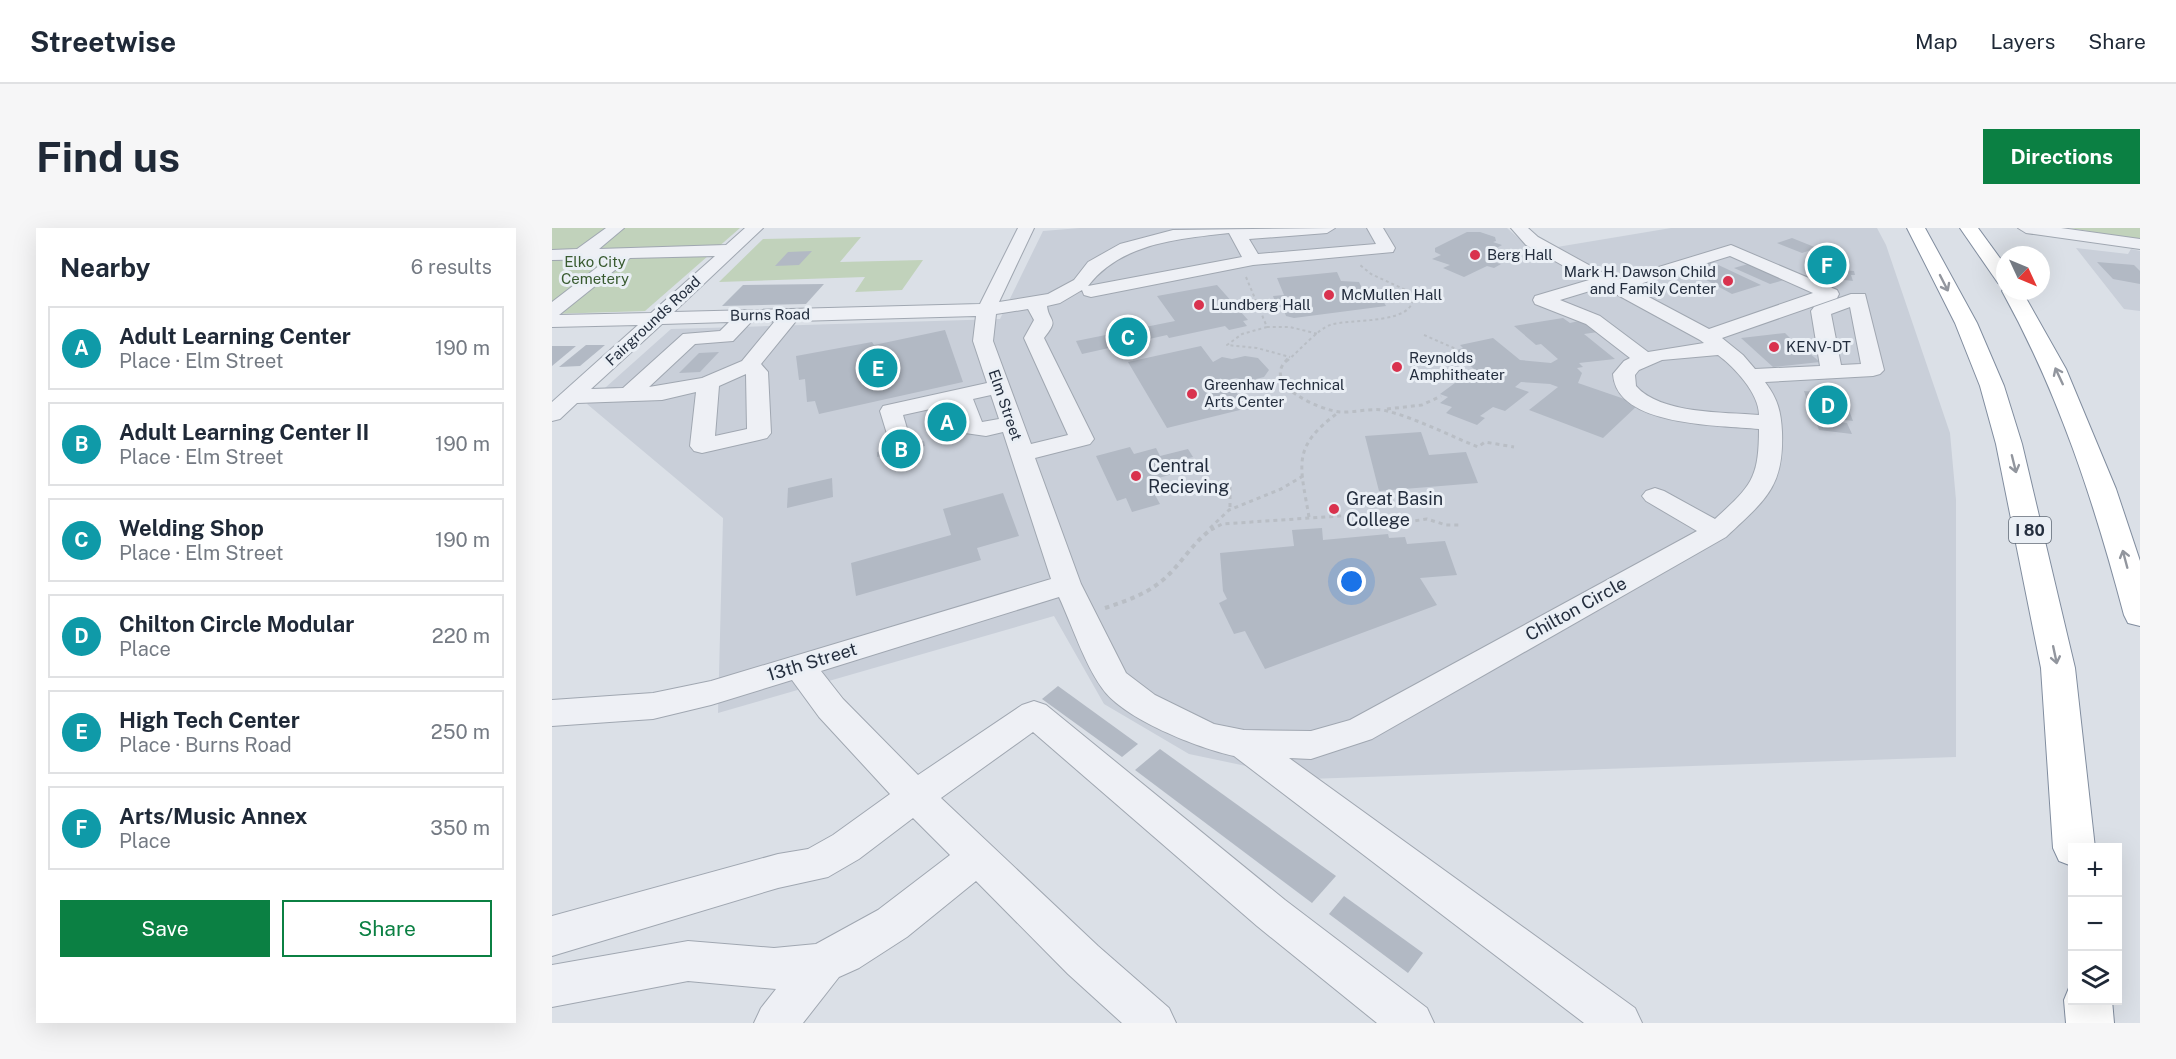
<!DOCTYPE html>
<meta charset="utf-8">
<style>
:root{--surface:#fff;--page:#f6f6f7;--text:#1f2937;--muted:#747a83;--line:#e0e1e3;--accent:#0b8043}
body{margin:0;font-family:"Public Sans",sans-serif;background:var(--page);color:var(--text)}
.controls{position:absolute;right:18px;bottom:18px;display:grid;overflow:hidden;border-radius:0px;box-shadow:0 6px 24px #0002}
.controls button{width:54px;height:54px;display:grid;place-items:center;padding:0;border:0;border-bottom:2px solid var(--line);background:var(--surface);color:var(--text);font:30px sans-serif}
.compass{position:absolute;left:1444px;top:18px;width:54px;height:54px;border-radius:50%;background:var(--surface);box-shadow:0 6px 24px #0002;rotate:134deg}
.you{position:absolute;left:800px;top:354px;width:21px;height:21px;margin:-15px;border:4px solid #fff;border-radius:50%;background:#1a73e8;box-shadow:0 0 0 9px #1a73e833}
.badge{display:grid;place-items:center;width:39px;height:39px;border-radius:50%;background:var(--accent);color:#fff;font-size:20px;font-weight:700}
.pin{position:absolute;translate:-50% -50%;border:3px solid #fff;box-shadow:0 2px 6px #0006}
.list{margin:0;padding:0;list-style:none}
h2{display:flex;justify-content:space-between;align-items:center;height:78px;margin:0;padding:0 24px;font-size:26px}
h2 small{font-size:20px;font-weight:400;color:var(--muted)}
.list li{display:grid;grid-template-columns:39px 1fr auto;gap:18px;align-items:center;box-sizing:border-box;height:84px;margin:0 12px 12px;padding:0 12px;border:2px solid var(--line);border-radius:0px}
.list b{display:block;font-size:22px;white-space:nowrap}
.list p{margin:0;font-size:20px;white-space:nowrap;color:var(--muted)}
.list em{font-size:20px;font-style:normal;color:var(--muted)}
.actions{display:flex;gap:12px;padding:18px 24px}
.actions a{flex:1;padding:14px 0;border:2px solid var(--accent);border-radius:0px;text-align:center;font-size:21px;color:var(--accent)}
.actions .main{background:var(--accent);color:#fff}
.icon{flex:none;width:33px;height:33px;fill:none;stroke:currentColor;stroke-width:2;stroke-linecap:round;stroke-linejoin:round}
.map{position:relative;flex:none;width:1588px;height:795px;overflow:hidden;border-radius:0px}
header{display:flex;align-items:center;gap:36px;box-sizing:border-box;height:84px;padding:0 30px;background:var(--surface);border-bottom:2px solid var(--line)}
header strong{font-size:28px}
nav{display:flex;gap:33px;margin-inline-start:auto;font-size:21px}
.intro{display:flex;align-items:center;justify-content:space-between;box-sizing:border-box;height:144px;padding:0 36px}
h1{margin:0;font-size:42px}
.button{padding:15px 27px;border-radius:0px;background:var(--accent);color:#fff;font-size:21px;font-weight:700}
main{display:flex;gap:36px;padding:0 36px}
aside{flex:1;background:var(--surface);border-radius:0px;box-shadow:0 6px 24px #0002}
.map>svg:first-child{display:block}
</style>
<header>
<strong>Streetwise</strong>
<nav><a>Map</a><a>Layers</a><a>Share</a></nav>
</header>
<div class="intro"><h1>Find us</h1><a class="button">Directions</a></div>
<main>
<aside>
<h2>Nearby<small>6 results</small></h2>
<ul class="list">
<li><span class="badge" style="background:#0f9aa8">A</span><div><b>Adult Learning Center</b><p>Place · Elm Street</p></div><em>190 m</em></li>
<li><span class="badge" style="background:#0f9aa8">B</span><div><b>Adult Learning Center II</b><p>Place · Elm Street</p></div><em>190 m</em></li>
<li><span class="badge" style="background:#0f9aa8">C</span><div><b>Welding Shop</b><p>Place · Elm Street</p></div><em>190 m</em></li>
<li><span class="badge" style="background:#0f9aa8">D</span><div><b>Chilton Circle Modular</b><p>Place</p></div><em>220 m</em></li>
<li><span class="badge" style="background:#0f9aa8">E</span><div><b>High Tech Center</b><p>Place · Burns Road</p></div><em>250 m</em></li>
<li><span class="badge" style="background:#0f9aa8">F</span><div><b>Arts/Music Annex</b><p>Place</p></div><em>350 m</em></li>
</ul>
<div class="actions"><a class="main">Save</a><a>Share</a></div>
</aside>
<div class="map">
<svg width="1588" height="795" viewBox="0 0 1588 795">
<rect width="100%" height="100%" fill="#dbe0e7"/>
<!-- built -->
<g fill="#c9cfd9">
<polygon points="528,0 955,0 981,23 1119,0 1325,0 1334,17 1398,205 1404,272 1404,529 756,551 637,526 552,476 502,388 166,485 171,290 35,176 119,101 448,91 491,3"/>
<polygon points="1524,20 1576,26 1579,21 1588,23 1588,83 1572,81"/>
</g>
<!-- green -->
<g fill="#c1d2bb">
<polygon points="0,0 188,0 93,83 0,86"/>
<polygon points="1518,0 1588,0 1588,12"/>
<polygon points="309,9 288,34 371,32 350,62 303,64 313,49 167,54 211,11"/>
</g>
<!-- building -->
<g fill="#b2b9c4">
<polygon points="915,4 928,4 943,9 944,13 941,14 950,17 943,21 959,26 942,34 949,36 942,40 935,38 912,49 891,40 898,37 880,31 889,27 883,24 883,20"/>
<polygon points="1240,10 1265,20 1250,25 1225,15"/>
<polygon points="260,23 247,37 223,38 236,24"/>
<polygon points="1260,29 1286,31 1289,42 1302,43 1303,47 1299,47 1301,53 1265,49"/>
<polygon points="1160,34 1209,57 1180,66 1134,41"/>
<polygon points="1545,34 1582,37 1588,43 1588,56 1561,51"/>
<polygon points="1196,36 1232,52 1218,56 1182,40"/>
<polygon points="785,44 789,53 807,54 810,60 823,59 834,78 742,90 734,88 731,79 725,79 721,68 732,67 725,50"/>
<polygon points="272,56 254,76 170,78 191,57"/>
<polygon points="665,57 696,92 691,93 695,98 677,102 673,98 617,110 615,107 530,126 524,113 623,93 605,68"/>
<polygon points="1011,90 1018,95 1031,92 1046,104 1032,106 1063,131 1027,135 1031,139 1025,140 1030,145 1026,155 1087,176 1051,210 977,182 1006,159 998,156 969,154 963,159 977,164 953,183 941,179 928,188 933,190 925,197 894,185 900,179 888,175 896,169 888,166 922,141 902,123 911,120 908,117 941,110 968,132 999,135 1006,131 989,116 984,117 962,98"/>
<polygon points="393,102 411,154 267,186 263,173 255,174 253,151 247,152 244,128 320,114 322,117"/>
<polygon points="1233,105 1253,125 1257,125 1268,134 1221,139 1189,110"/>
<polygon points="34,117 53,117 28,138 7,139"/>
<polygon points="0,118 24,118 0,138"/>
<polygon points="649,118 661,134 670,129 680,131 693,128 706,130 717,142 712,149 696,153 684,150 675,152 696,180 615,200 576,134"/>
<polygon points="167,124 148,144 127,145 147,125"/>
<polygon points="1252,163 1291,166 1301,193 1276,190 1278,193 1295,195 1300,206 1267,202 1263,191 1273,192 1272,189 1260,188"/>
<polygon points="403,179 411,204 387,210 380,185"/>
<polygon points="869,204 877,227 914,224 926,255 827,263 813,208"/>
<polygon points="372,213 373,218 325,229 325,224"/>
<polygon points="578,219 582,226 604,220 608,228 636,221 641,229 629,232 636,242 595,253 608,276 580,284 574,270 565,273 544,228"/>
<polygon points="280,250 281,269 235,280 236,260"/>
<polygon points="451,265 467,308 425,320 429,332 304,368 299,335 399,307 391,281"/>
<polygon points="770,300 771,312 836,306 837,310 853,309 855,316 893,313 905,347 868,350 885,377 713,441 693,403 682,406 667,375 675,371 671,363 668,325 742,318 740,302"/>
<polygon points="506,458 586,516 570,529 490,471"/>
<polygon points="608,521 784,648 760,675 583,542"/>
<polygon points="792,668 871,725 856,745 777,686"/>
</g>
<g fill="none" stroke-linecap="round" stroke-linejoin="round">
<defs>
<g id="minor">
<path d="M54,0H72L47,21L174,17L193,0H211L122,84L428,76L466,0H482L447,74L496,66L522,52L536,34L568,16L621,2L783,0L775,5L697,11L706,26L824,16L815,0H831L843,20L841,24L701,37L539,69L532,67L530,62L508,75L495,78C497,95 508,90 492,110L542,211L538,216L483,230L529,356L574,445L603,467L662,496L692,502L759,503L798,492L1145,303L1094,273L1090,268L1094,263L1103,260L1112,263L1163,291C1199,258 1207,251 1207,201C1168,197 1064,199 1061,146L1072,133L1078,130L1034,96L983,76L981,72L983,68L1037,52L974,17L959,0H976L986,9L1064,52L1179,17L1285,62L1287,66L1285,70L1170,110L1191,127L1203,141L1268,138L1259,83L1262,79L1299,66H1313L1332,142L1328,146L1321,148L1213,154C1226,171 1229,184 1230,204C1232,260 1213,272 1174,309L820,511L759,531L737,530L1083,780L1090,795H1032L682,528C646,520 571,491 550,460C532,435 520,397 507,369L269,443L291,471L366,547L470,477L482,473L494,477L733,672L875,780L882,795H825L705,698L481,504L389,570L546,718L617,780L624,795H570L516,746L424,653L355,709L307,740L287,749L251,795H202L209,780L224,761L136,753L0,779V737L136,713L222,720L264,716L326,682L398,627L361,590L307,631L276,649L226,660L0,728V688L226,626L256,621L281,607L338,566L267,489L240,452L159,477L101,491L0,498V472L101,465L159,453L499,351L451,204L434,208L413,205L401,176L351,187L359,214L355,219H339L328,183L331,178L435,155L421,113L424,88L244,93L209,136L216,144L219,205L215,210L207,212L150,225L142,223L138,218L144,164L110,172L25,175L8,191L0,193V174L86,97L0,99V74L56,31L0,32V22L25,21ZM677,5L690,29L536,58C569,15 626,11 677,5ZM163,28L99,85L7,87L78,30ZM1178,28L1261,65L1157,101L1078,59ZM1051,59L1148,112L1152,115L1096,124L1048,88L1008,72ZM1298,79L1309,136L1289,137L1279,86ZM476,81L482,92L472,110L516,207L479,216L441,113L444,86ZM223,93L190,133L150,150L97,159L143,116L181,113L199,94ZM177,94L168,103L131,106L71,160L39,161L110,96ZM1166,127C1182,139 1207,165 1207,187C1172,184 1108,186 1084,158L1083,147L1087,142L1110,132ZM194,146L195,201L163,208L167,158ZM439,167L447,191L430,194L421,171Z"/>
<polygon points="1466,0 1509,0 1588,11 1588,21 1474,5"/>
</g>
<g id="highway">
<polygon points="1355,0 1373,0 1425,95 1452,158 1470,216 1523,440 1543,620 1520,620 1520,638 1507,633 1501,620 1489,440 1444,216 1428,158 1403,95"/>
<polygon points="1408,0 1426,0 1453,37 1453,57 1446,55"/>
<path d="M1453,59V63H1470L1514,141L1564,261L1588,333V398L1576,395L1572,387C1542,274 1507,166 1450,63Z"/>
<polygon points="1519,755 1520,772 1560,772 1562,795 1514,795 1512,772"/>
</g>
</defs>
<!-- minor casing -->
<use href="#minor" stroke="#a0a7b1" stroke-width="2"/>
<!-- highway casing -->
<use href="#highway" stroke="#818d9f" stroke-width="2"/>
<!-- path-far2 -->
<g stroke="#b9bec5" stroke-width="2" stroke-dasharray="3 3" stroke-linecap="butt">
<polyline points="694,49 715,99 738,99 766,106"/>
<polyline points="715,99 690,106 675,117 705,120 738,129"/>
<polyline points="872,107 904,121"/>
<path d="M735,133C746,124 766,101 778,97C796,90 869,98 860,65L819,46L808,37"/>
</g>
<!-- path-far1 -->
<g stroke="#b9bec5" stroke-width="3" stroke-dasharray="4 4" stroke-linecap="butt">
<path d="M736,131C707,156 768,182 788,184C803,185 820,179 835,183C866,191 896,207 926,219L933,214L962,219"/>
<polyline points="835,181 870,177 889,168"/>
<polyline points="678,259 678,282"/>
<path d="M757,289C748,236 739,219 787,184"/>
<polyline points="658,300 677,282 729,261 751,248"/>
<polyline points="659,302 670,296 802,287 834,297 875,291 894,297 909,297"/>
</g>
<!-- path -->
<path stroke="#b9bec5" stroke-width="4" stroke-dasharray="4.5 4.5" stroke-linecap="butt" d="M553,380C574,373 595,366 612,351C630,335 641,314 661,300"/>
<!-- minor -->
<use href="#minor" fill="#eef0f5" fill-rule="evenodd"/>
<!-- highway -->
<use href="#highway" fill="#fff" fill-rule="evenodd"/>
</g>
<!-- one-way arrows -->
<defs><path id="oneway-shaft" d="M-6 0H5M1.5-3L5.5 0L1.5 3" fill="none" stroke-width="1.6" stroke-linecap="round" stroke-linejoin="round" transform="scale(1.5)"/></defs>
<g stroke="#92969e">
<use href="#oneway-shaft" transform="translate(1392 55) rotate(63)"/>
<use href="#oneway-shaft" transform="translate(1507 148) rotate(-115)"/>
<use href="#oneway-shaft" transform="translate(1462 236) rotate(76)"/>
<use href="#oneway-shaft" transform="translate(1573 331) rotate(-105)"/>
<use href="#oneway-shaft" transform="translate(1503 427) rotate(78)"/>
</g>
<!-- markers -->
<g fill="#d9324e" stroke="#eaeff5" stroke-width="2">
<circle cx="923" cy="27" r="6"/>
<circle cx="1176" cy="53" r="6"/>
<circle cx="777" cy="67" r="6"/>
<circle cx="647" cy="77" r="6"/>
<circle cx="1222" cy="119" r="6"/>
<circle cx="845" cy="139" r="6"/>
<circle cx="640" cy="166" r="6"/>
<circle cx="584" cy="248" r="6"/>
<circle cx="782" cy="281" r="6"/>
</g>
<g text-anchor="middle" stroke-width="6" stroke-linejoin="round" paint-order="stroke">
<!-- far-poi labels -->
<g font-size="15" fill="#242e3e" stroke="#eaeff5" text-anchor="start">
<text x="935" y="32">Berg Hall</text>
<text x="1164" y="49" text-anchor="end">Mark H. Dawson Child<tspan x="1164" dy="17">and Family Center</tspan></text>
<text x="789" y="72">McMullen Hall</text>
<text x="659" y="82">Lundberg Hall</text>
<text x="1234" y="124">KENV-DT</text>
<text x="857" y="135">Reynolds<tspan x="857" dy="17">Amphitheater</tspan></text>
<text x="652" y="162">Greenhaw Technical<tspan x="652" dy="17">Arts Center</tspan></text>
</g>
<!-- far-park labels -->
<g font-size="15" fill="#395b30" stroke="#eaeff5">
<text x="43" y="39">Elko City<tspan x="43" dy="17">Cemetery</tspan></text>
</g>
<!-- far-street labels -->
<g font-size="15" fill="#242e3e" stroke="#eaeff5">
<text transform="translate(218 87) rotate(-1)" y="5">Burns Road</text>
<text transform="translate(101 93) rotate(-43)" y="5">Fairgrounds Road</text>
<text transform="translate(453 177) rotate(71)" y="5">Elm Street</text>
</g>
<!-- shield labels -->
<rect fill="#eaeff5" stroke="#5f6875" stroke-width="1.5" x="1457" y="289" width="42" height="26" rx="4.5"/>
<g font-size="16" font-weight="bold" fill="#242e3e">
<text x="1478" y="308">I 80</text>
</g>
<!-- poi labels -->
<g font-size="18" fill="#242e3e" stroke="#eaeff5" text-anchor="start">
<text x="596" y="244">Central<tspan x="596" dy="21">Recieving</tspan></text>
<text x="794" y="277">Great Basin<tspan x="794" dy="21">College</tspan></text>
</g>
<!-- street labels -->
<g font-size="18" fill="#242e3e" stroke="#eaeff5">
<text transform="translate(1024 381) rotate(-29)" y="6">Chilton Circle</text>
<text transform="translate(260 434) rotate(-17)" y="6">13th Street</text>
</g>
</g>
</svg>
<div class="controls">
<button>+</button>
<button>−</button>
<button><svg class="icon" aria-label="layers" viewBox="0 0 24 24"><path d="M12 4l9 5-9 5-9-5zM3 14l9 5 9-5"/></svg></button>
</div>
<svg class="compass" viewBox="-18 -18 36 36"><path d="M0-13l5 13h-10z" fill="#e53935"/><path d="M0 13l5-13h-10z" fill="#747a83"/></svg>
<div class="you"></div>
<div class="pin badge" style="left:395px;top:194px;background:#0f9aa8">A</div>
<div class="pin badge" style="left:349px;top:221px;background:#0f9aa8">B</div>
<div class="pin badge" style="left:576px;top:109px;background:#0f9aa8">C</div>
<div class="pin badge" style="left:1276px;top:177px;background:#0f9aa8">D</div>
<div class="pin badge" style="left:326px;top:140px;background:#0f9aa8">E</div>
<div class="pin badge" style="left:1275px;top:37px;background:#0f9aa8">F</div>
</div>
</main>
